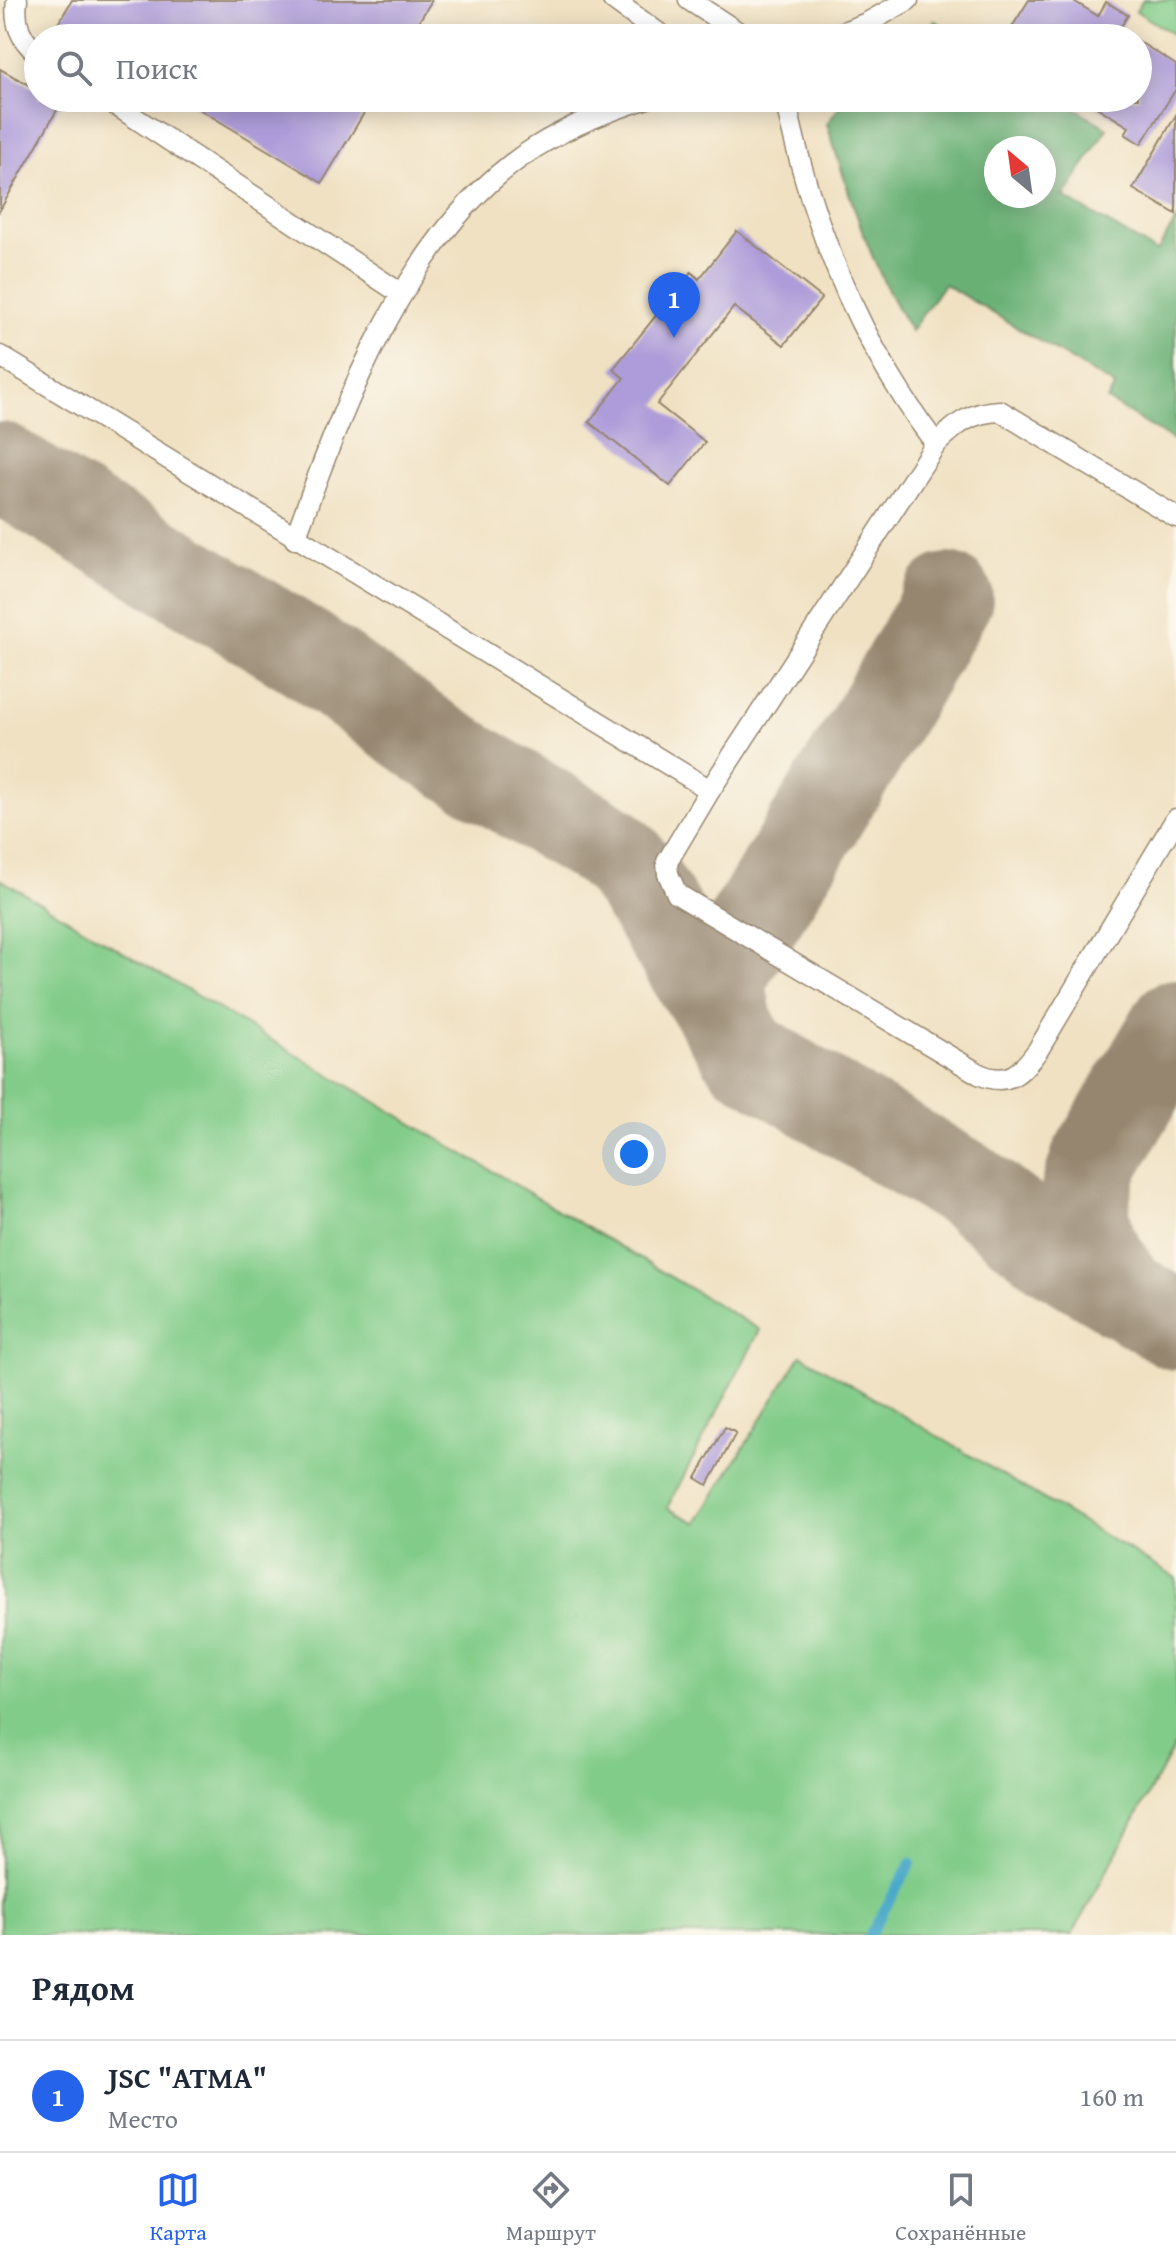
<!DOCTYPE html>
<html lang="ru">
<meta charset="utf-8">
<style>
:root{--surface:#fff;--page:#f6f6f7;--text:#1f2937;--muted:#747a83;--line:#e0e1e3;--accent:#2563eb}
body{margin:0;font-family:"Gentium Book Plus",serif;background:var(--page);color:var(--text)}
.compass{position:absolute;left:984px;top:136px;width:72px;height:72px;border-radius:50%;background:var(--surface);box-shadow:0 4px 20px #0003;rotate:331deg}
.you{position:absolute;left:634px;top:1154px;width:28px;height:28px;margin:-20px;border:6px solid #fff;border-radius:50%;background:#1a73e8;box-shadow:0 0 0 12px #1a73e833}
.badge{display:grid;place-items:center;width:52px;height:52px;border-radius:50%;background:var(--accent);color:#fff;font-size:26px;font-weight:700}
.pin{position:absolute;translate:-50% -66px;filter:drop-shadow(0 2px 4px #0008)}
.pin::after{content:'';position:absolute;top:42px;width:28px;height:24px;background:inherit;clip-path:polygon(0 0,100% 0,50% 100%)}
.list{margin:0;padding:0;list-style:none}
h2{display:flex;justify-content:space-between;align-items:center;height:104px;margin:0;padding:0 32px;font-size:34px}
h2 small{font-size:26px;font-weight:400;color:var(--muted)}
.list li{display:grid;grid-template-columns:52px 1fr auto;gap:24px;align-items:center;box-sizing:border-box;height:112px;padding:0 32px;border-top:2px solid var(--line)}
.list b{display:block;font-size:30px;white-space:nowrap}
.list p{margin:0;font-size:26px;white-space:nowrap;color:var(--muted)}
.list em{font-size:26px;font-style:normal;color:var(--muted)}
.icon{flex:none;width:44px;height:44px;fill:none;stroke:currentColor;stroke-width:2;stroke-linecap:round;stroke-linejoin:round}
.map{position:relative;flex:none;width:1176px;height:1935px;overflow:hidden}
.search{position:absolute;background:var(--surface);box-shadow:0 4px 20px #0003;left:24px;right:24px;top:24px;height:88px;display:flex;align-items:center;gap:20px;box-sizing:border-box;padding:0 28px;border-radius:44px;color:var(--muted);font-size:30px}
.sheet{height:216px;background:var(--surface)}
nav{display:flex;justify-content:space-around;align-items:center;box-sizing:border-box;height:112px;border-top:2px solid var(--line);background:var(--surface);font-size:22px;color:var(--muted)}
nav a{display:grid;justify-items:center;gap:4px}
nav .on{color:var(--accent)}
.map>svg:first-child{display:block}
</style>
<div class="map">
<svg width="1176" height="1935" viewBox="0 0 1176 1935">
<rect width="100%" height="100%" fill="#fbf7ec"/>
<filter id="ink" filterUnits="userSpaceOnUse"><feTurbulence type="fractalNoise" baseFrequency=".0125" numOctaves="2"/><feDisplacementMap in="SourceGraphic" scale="16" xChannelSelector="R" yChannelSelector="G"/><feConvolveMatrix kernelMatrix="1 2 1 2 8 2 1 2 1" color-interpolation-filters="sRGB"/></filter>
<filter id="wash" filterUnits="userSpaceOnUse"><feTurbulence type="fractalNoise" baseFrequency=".006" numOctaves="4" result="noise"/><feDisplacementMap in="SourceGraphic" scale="32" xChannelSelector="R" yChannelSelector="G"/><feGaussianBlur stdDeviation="1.8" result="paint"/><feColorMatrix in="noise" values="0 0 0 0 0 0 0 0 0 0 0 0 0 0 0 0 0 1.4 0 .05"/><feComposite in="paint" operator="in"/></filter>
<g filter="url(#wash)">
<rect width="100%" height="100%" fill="#f0e1c2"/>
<!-- green -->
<g fill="#82cc89" stroke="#5e7b54" stroke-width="2">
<polygon points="1143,0 1176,0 1176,36 1136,11"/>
<polygon points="0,879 760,1330 667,1508 697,1523 801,1355 1176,1578 1176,1743 1072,1935 0,1935"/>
</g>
<!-- forest -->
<g fill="#69b075" stroke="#526d4a" stroke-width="2" fill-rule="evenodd">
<polygon points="935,21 963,38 923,38"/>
<path d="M846,98H1059L1107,128L1064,197L1157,252L1176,220V442L1107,400L1115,386L944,284L911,331C870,267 850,196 827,124ZM1044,148V196H996V148Z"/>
</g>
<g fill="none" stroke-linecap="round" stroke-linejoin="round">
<!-- stream -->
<polyline stroke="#4aa9c9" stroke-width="10" points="870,1935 911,1863"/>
<!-- taxiway -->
<g stroke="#968670" stroke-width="90">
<polyline points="0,467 306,653 436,746 607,847 624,862 638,882 747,1055 969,1187 1053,1251 1176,1325"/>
<polyline points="729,1027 721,985 729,963 867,738 948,598"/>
<polyline points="1123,1294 1091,1244 1085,1214 1086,1190 1095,1161 1176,1024"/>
</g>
</g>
<g id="blocks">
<!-- building -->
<g fill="#ad9cd9">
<polygon points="72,0 432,0 409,38 81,38 58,24"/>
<polygon points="1029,0 1072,0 1098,16 1106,2 1128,15 1119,30 1132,38 1005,38"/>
<polygon points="1138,41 1176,65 1176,89 1141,144 1125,134 1129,127 1082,98 1138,98"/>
<polygon points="0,69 38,90 38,98 51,98 61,103 0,210"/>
<polygon points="181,98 373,98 322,183"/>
<polygon points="1176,115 1176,214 1133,189"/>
<polygon points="737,231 822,298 784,345 734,307 657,404 705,442 670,486 589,422 624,378 613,369 691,272 699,279"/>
<polygon points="725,1427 736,1433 708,1485 696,1478"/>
</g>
</g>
</g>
<g filter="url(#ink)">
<use href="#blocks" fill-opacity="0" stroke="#968670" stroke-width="2"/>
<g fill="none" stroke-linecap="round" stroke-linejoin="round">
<defs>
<g id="service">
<path d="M17,0C14,23 20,39 38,54"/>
<polyline points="613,0 665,38"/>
<polyline points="689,0 747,38"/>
<polyline points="828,38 867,23 908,0"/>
<polyline points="105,98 400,293"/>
<path d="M785,98C811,224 858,341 936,444C957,424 970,412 1000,411L1176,517"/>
<polyline points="0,356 710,790"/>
<path d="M936,444L710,790L667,862L668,874L677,894L979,1074C1008,1087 1021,1073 1038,1050L1176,819"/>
<path d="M295,539C343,405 410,225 536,147C571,125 608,111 647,98"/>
</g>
</defs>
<!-- service casing -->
<use href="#service" stroke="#968670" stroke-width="23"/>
<!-- service -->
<use href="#service" stroke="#fff" stroke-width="20"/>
</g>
</g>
</svg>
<svg class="compass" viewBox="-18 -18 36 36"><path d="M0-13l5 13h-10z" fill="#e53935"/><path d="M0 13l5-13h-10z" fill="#747a83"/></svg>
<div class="you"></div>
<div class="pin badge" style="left:674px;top:338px">1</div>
<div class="search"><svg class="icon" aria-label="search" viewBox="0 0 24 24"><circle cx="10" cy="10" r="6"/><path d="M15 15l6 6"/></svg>Поиск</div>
</div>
<section class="sheet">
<h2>Рядом<small></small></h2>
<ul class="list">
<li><span class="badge">1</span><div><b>JSC &quot;ATMA&quot;</b><p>Место</p></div><em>160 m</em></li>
</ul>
</section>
<nav>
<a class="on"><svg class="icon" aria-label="map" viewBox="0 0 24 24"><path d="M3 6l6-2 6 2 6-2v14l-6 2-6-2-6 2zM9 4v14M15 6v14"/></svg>Карта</a>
<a><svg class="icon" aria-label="directions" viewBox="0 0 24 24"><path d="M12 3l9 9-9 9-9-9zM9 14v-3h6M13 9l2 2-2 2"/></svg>Маршрут</a>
<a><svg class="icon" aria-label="saved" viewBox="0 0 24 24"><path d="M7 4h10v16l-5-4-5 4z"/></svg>Сохранённые</a>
</nav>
